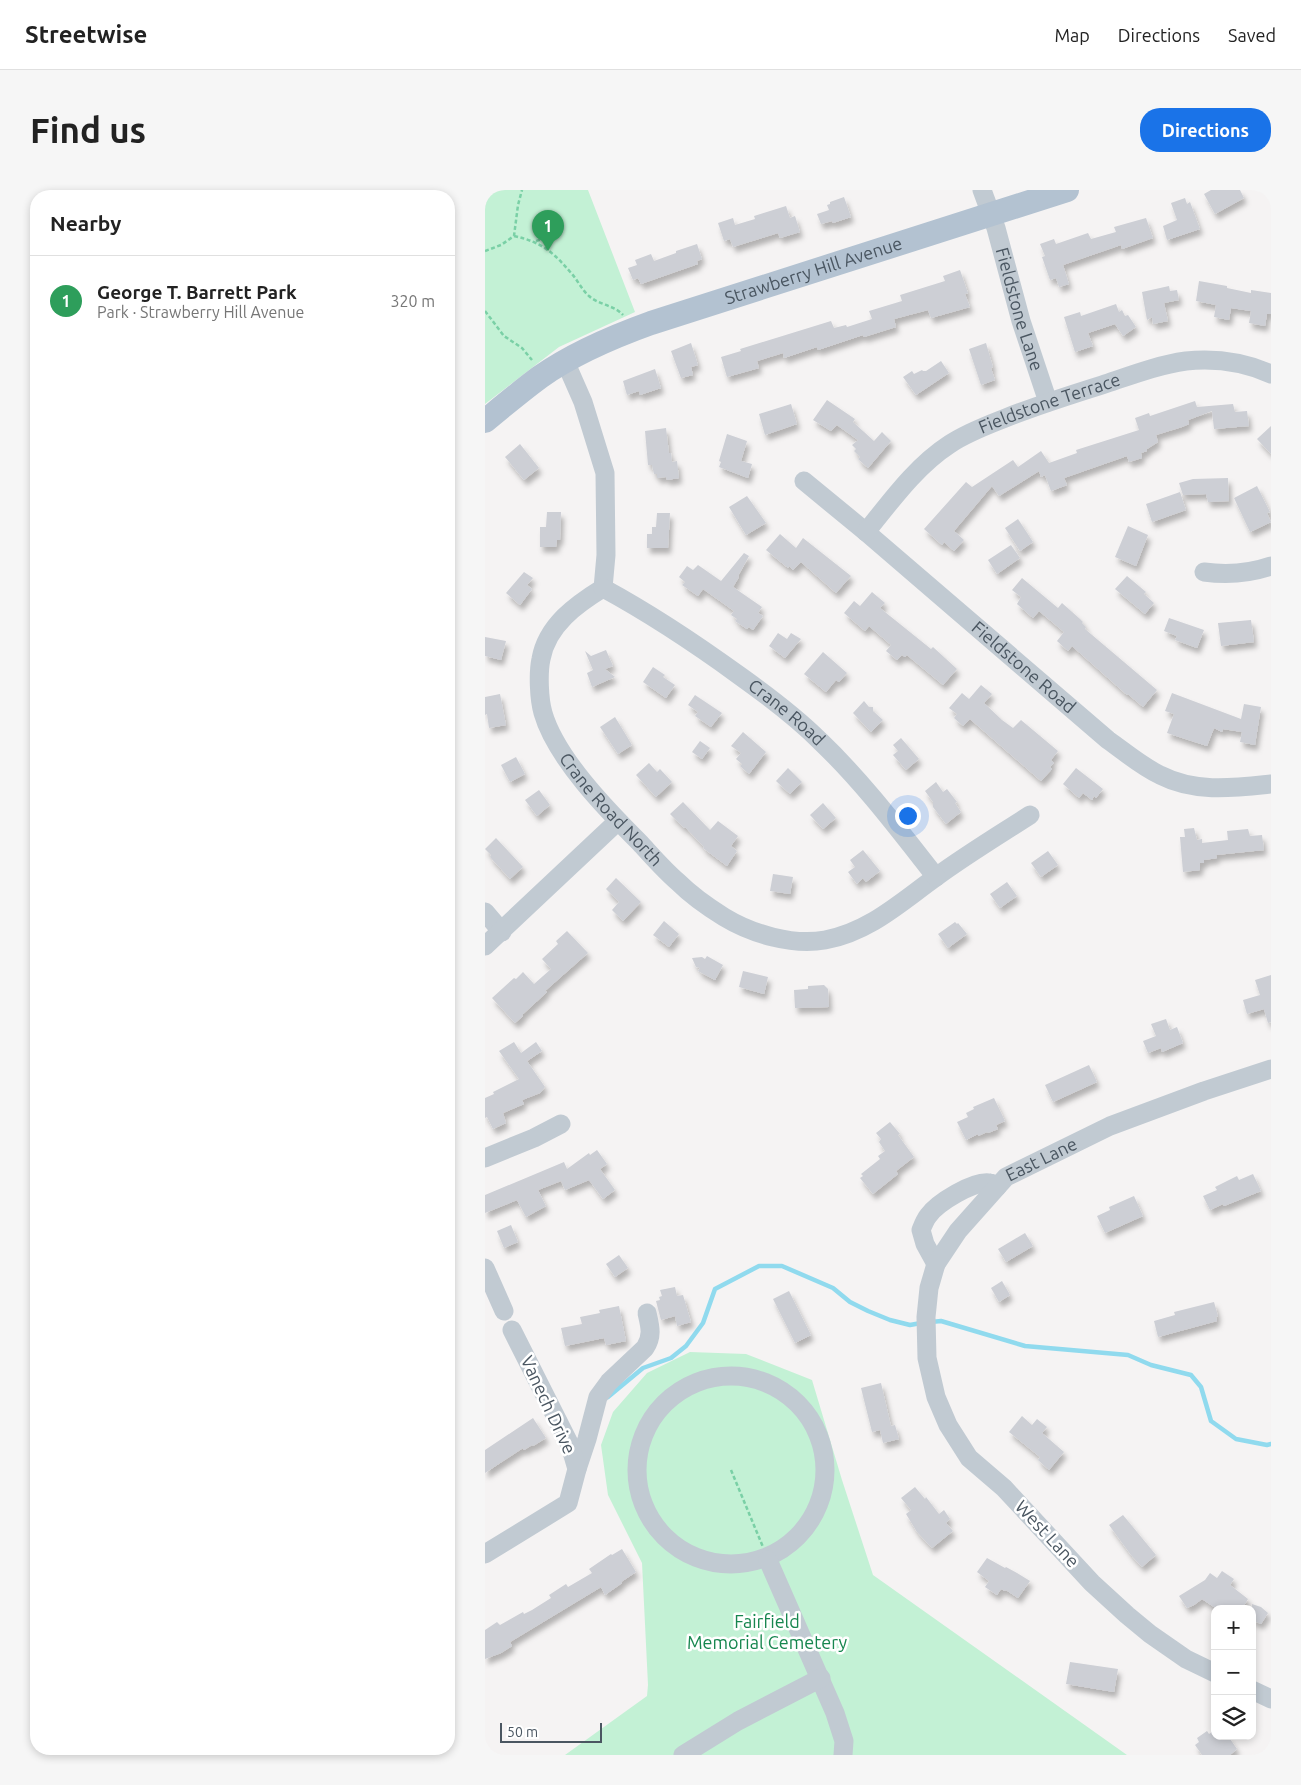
<!DOCTYPE html>
<meta charset="utf-8">
<style>
:root{--surface:#fff;--page:#f6f6f6;--text:#222;--muted:#767676;--line:#e0e0e0;--accent:#1a73e8}
body{margin:0;font-family:Ubuntu,sans-serif;background:var(--page);color:var(--text)}
.controls{position:absolute;right:15px;bottom:15px;display:grid;overflow:hidden;border-radius:10px;box-shadow:0 2px 8px #0003}
.controls button{width:45px;height:45px;display:grid;place-items:center;padding:0;border:0;border-bottom:1px solid var(--line);background:var(--surface);color:var(--text);font:25px sans-serif}
.scale{position:absolute;left:15px;bottom:12px;width:102px;box-sizing:border-box;padding-left:5px;border:2px solid #4a5661;border-top:0;font-size:14px;line-height:18px;white-space:nowrap;color:#4a5661;-webkit-text-stroke:4px #fff;paint-order:stroke}
.you{position:absolute;left:422px;top:625px;width:18px;height:18px;margin:-12px;border:4px solid #fff;border-radius:50%;background:#1a73e8;box-shadow:0 0 0 8px #1a73e833}
.badge{display:grid;place-items:center;width:32px;height:32px;border-radius:50%;background:var(--accent);color:#fff;font-size:16px;font-weight:700}
.pin{position:absolute;translate:-50% -41px;filter:drop-shadow(0 1px 2px #0008)}
.pin::after{content:'';position:absolute;top:26px;width:18px;height:15px;background:inherit;clip-path:polygon(0 0,100% 0,50% 100%)}
.list{margin:0;padding:0;list-style:none}
h2{display:flex;justify-content:space-between;align-items:center;height:65px;margin:0;padding:0 20px;font-size:21px}
h2 small{font-size:16px;font-weight:400;color:var(--muted)}
.list li{display:grid;grid-template-columns:32px 1fr auto;gap:15px;align-items:center;box-sizing:border-box;height:90px;padding:0 20px;border-top:1px solid var(--line)}
.list b{display:block;font-size:19px;white-space:nowrap}
.list p{margin:0;font-size:16px;white-space:nowrap;color:var(--muted)}
.list em{font-size:16px;font-style:normal;color:var(--muted)}
.icon{flex:none;width:28px;height:28px;fill:none;stroke:currentColor;stroke-width:2;stroke-linecap:round;stroke-linejoin:round}
.map{position:relative;flex:none;width:786px;height:1565px;overflow:hidden;border-radius:20px}
header{display:flex;align-items:center;gap:30px;box-sizing:border-box;height:70px;padding:0 25px;background:var(--surface);border-bottom:1px solid var(--line)}
header strong{font-size:24px}
nav{display:flex;gap:28px;margin-inline-start:auto;font-size:18px}
.intro{display:flex;align-items:center;justify-content:space-between;box-sizing:border-box;height:120px;padding:0 30px}
h1{margin:0;font-size:35px}
.button{padding:12px 22px;border-radius:20px;background:var(--accent);color:#fff;font-size:18px;font-weight:700}
main{display:flex;gap:30px;padding:0 30px}
aside{flex:1;background:var(--surface);border-radius:20px;box-shadow:0 2px 8px #0003}
.map>svg:first-child{display:block}
</style>
<header>
<strong>Streetwise</strong>
<nav><a>Map</a><a>Directions</a><a>Saved</a></nav>
</header>
<div class="intro"><h1>Find us</h1><a class="button">Directions</a></div>
<main>
<aside>
<h2>Nearby<small></small></h2>
<ul class="list">
<li><span class="badge" style="background:#2e9e5b">1</span><div><b>George T. Barrett Park</b><p>Park · Strawberry Hill Avenue</p></div><em>320 m</em></li>
</ul>
</aside>
<div class="map">
<svg width="786" height="1565" viewBox="0 0 786 1565">
<defs>
<filter id="shadow"><feDropShadow dx="3" dy="5.5" stdDeviation="2.5" flood-color="#0004"/></filter>
</defs>
<rect width="100%" height="100%" fill="#f5f3f3"/>
<!-- green -->
<g fill="#c3f1d5">
<polygon points="0,0 103,0 150,122 74,157 0,214"/>
<polygon points="205,1162 261,1164 327,1190 357,1290 388,1385 642,1565 80,1565 162,1506 163,1495 157,1373 123,1305 116,1255 128,1222 162,1183"/>
</g>
<g fill="none" stroke-linecap="round" stroke-linejoin="round">
<!-- stream -->
<g stroke="#90daee" stroke-width="4.5">
<polyline points="446,1132 456,1131 540,1156 643,1165 666,1175 706,1185 716,1197 726,1231 751,1249 782,1255 786,1254"/>
<polyline points="123,1207 158,1178 186,1168 201,1156 218,1133 230,1099 274,1076 297,1076 348,1098 365,1112 383,1121 405,1130 425,1135 436,1133"/>
</g>
</g>
<!-- building -->
<g fill="#cdcfd5" filter="url(#shadow)">
<polygon points="726,0 755,0 759,8 730,24 719,4"/>
<polygon points="359,7 366,27 348,33 347,31 336,34 332,24 344,20 342,15 345,14 345,12"/>
<polygon points="700,8 702,14 705,12 715,39 682,50 678,36 692,30 686,13"/>
<polygon points="301,16 305,28 310,26 315,42 295,48 293,43 248,57 245,49 239,51 233,33 248,28 250,35 270,29 269,26"/>
<polygon points="661,28 668,48 637,59 636,55 578,75 584,94 574,97 571,88 565,90 557,67 560,66 555,54 569,49 571,54 603,43 606,49 631,42 629,37"/>
<polygon points="212,54 217,69 212,71 213,74 156,94 153,88 148,90 143,78 152,75 150,70 166,64 169,71 191,63 191,61"/>
<polygon points="475,80 483,103 480,104 485,117 446,128 443,120 409,129 411,137 379,147 378,145 333,160 332,157 299,168 298,163 272,171 274,178 242,187 236,167 256,161 255,159 346,131 349,138 361,135 362,137 387,129 384,121 417,111 415,105 460,91 458,86"/>
<polygon points="714,91 742,96 742,98 766,103 766,100 786,103 786,124 782,124 780,136 764,133 766,121 746,118 744,130 729,127 731,115 711,111"/>
<polygon points="684,96 685,101 692,100 694,110 679,113 683,131 668,134 667,127 662,130 657,102"/>
<polygon points="631,114 634,122 637,120 640,126 643,125 651,137 638,146 630,134 603,143 608,156 590,162 579,127 595,122 596,126"/>
<polygon points="206,153 213,175 206,177 208,185 196,188 186,161"/>
<polygon points="501,153 508,177 506,178 510,190 496,195 484,159"/>
<polygon points="456,171 464,183 431,205 418,187 427,181 429,184 437,180 438,181 441,181"/>
<polygon points="170,179 176,198 155,205 154,201 142,205 138,191"/>
<polygon points="342,210 370,229 368,232 389,251 397,242 406,251 383,278 373,269 375,267 369,261 371,259 367,255 373,250 352,235 346,241 328,230"/>
<polygon points="710,211 712,217 748,214 750,222 762,221 764,236 729,239 727,221 703,230 704,234 697,237 671,245 673,252 662,259 662,261 656,263 657,268 644,272 642,266 579,288 582,295 566,301 560,285 556,287 554,281 514,306 507,296 469,341 479,350 469,361 459,352 457,355 439,339 481,292 487,297 528,270 533,277 556,261 564,273 592,263 591,260 654,240 650,228 664,223 665,226"/>
<polygon points="306,214 312,234 280,245 274,224"/>
<polygon points="786,236 786,264 772,249"/>
<polygon points="181,238 184,263 186,263 187,272 192,271 194,288 182,290 181,287 172,288 172,284 169,284 167,275 163,275 160,241"/>
<polygon points="242,244 262,251 256,271 267,274 263,288 234,277 236,272 234,271"/>
<polygon points="35,254 54,278 39,290 20,267"/>
<polygon points="743,288 744,311 723,312 721,304 698,305 694,293 708,289"/>
<polygon points="772,296 785,322 782,323 786,332 765,342 749,308"/>
<polygon points="695,302 701,320 667,332 661,314"/>
<polygon points="262,306 281,333 261,345 244,317"/>
<polygon points="62,322 76,322 75,350 72,350 71,357 55,357 55,337 61,337"/>
<polygon points="172,323 185,323 183,358 162,358 162,344 167,344 167,337 171,337"/>
<polygon points="533,329 548,352 535,361 520,338"/>
<polygon points="643,336 663,345 651,376 630,367"/>
<polygon points="295,344 311,358 318,348 366,386 351,403 316,372 308,380 304,376 303,378 281,360"/>
<polygon points="526,355 535,368 512,384 503,370"/>
<polygon points="259,363 264,366 253,386 254,387 248,397 277,417 273,423 278,426 268,440 264,437 262,439 250,431 252,429 246,425 249,421 218,399 213,406 197,395 200,392 194,387 202,376 208,380 213,375 236,391"/>
<polygon points="39,382 48,388 42,395 47,399 35,415 21,403"/>
<polygon points="642,386 661,402 659,404 669,413 660,424 630,399"/>
<polygon points="537,388 573,418 577,413 595,429 598,432 597,433 601,437 600,439 672,500 658,517 643,504 642,505 587,456 583,461 572,451 579,442 554,421 548,428 532,414 536,407 527,400"/>
<polygon points="387,402 400,413 395,418 446,459 448,457 472,479 458,495 422,465 420,467 417,465 412,470 401,461 406,455 384,436 380,441 359,423 369,411 375,416"/>
<polygon points="684,428 719,440 712,458 690,450 692,446 679,441"/>
<polygon points="766,430 769,452 736,456 733,433"/>
<polygon points="293,443 302,449 306,443 316,449 300,468 284,456"/>
<polygon points="0,447 21,451 16,470 0,466"/>
<polygon points="121,460 128,476 120,479 130,487 107,497 102,483 108,480 100,461 106,466"/>
<polygon points="338,462 362,483 354,492 351,490 341,502 319,484"/>
<polygon points="168,477 180,485 178,487 190,495 181,508 158,492"/>
<polygon points="496,495 507,504 499,513 517,530 528,538 536,530 573,561 566,570 569,573 565,577 567,579 556,591 485,529 478,536 469,528 472,524 464,518 477,503 484,509"/>
<polygon points="687,503 756,529 759,514 776,517 770,555 755,552 757,542 738,539 737,542 729,538 722,556 682,543 689,524 680,521"/>
<polygon points="15,504 21,535 4,538 2,524 0,525 0,507"/>
<polygon points="210,505 237,523 226,537 210,526 213,522 203,515"/>
<polygon points="379,511 384,517 388,517 388,521 398,530 386,542 368,523"/>
<polygon points="130,527 147,555 133,564 115,537"/>
<polygon points="258,542 281,562 264,584 255,576 257,574 251,569 256,563 246,556"/>
<polygon points="416,548 434,569 421,580 408,565 413,561 408,555"/>
<polygon points="215,551 225,558 217,569 207,562"/>
<polygon points="31,567 40,584 25,592 16,575"/>
<polygon points="164,573 172,582 175,579 187,592 171,607 151,585"/>
<polygon points="303,578 317,592 305,604 291,591"/>
<polygon points="591,578 618,599 611,608 609,606 607,610 598,603 594,608 578,594"/>
<polygon points="451,592 458,602 462,599 472,612 470,613 476,622 461,634 448,617 448,612 440,601"/>
<polygon points="54,600 65,615 52,626 40,610"/>
<polygon points="198,612 225,640 233,631 253,646 246,656 252,661 242,676 218,658 219,657 200,637 199,638 185,624"/>
<polygon points="338,613 351,628 338,639 325,625"/>
<polygon points="709,638 712,650 717,649 717,653 743,650 742,641 763,639 765,646 777,645 779,660 731,665 732,668 719,670 719,673 715,673 715,680 698,682 695,647 700,647 699,639"/>
<polygon points="11,648 38,677 25,689 5,667 6,665 0,659"/>
<polygon points="378,660 395,681 381,692 378,688 372,694 363,682 370,677 365,670"/>
<polygon points="563,661 573,675 556,687 546,673"/>
<polygon points="288,684 308,687 305,704 285,701"/>
<polygon points="131,688 156,712 138,731 127,720 134,712 121,699"/>
<polygon points="522,692 532,706 515,718 505,704"/>
<polygon points="179,731 194,744 184,757 168,745"/>
<polygon points="470,732 472,734 473,733 482,744 463,758 453,744"/>
<polygon points="82,741 103,763 60,801 62,802 37,825 38,826 30,833 7,808 29,788 31,789 38,782 49,794 66,779 57,769 73,754 71,751"/>
<polygon points="222,766 238,775 230,790 213,781 215,778 211,777 207,768 217,767 220,769"/>
<polygon points="258,781 283,787 279,804 254,797"/>
<polygon points="786,785 786,832 783,833 779,819 762,824 758,810 775,805 770,790"/>
<polygon points="339,795 343,799 344,817 310,818 309,800 323,799 323,796"/>
<polygon points="681,829 685,840 692,837 698,853 677,862 676,858 663,863 658,851 671,846 666,834"/>
<polygon points="29,852 36,863 51,852 57,861 42,871 60,897 55,903 37,910 39,914 18,923 21,933 8,939 2,927 0,928 0,908 9,904 8,902 34,889 14,861"/>
<polygon points="604,875 612,892 568,912 560,895"/>
<polygon points="509,908 520,931 511,935 513,939 503,943 502,942 493,946 493,944 481,950 472,932 483,927 481,923 489,919 488,917"/>
<polygon points="405,932 415,944 413,945 429,967 411,981 413,984 388,1004 375,988 378,986 376,984 395,969 393,966 400,961 394,952 396,949 391,943"/>
<polygon points="112,960 122,974 115,979 130,1000 118,1009 104,990 80,1000 76,991 53,1000 61,1016 41,1027 32,1010 0,1023 0,1005 79,972 82,979 104,963 105,965"/>
<polygon points="768,984 776,1001 739,1016 738,1014 725,1020 718,1006 732,1000 730,997 752,986 754,990"/>
<polygon points="649,1006 658,1026 620,1043 612,1026 625,1020 624,1017"/>
<polygon points="26,1035 33,1052 19,1058 12,1041"/>
<polygon points="540,1043 548,1056 521,1072 513,1059"/>
<polygon points="134,1065 143,1078 130,1087 121,1074"/>
<polygon points="517,1091 525,1105 514,1112 506,1098"/>
<polygon points="190,1097 192,1106 198,1105 206,1132 192,1136 190,1126 176,1130 171,1111 175,1110 174,1107 177,1106 175,1100"/>
<polygon points="304,1101 326,1145 310,1153 288,1109"/>
<polygon points="729,1112 733,1126 731,1127 732,1131 673,1147 669,1131 690,1125 689,1122"/>
<polygon points="134,1116 141,1151 121,1155 119,1148 80,1156 76,1138 97,1134 95,1127 115,1123 114,1120"/>
<polygon points="396,1193 406,1236 410,1235 414,1249 398,1253 395,1240 387,1242 376,1198"/>
<polygon points="537,1226 547,1235 552,1229 562,1237 557,1243 579,1262 564,1280 553,1270 555,1267 524,1242"/>
<polygon points="48,1228 61,1248 48,1256 47,1255 39,1260 38,1258 0,1283 0,1260"/>
<polygon points="430,1297 440,1309 441,1307 454,1324 459,1320 465,1329 461,1333 468,1341 447,1358 432,1342 421,1324 426,1320 416,1308"/>
<polygon points="638,1325 671,1365 657,1377 646,1365 624,1335"/>
<polygon points="137,1359 151,1382 136,1392 137,1393 120,1405 116,1397 25,1452 27,1456 16,1463 0,1469 0,1440 12,1432 15,1435 38,1422 39,1424 47,1420 66,1408 64,1405 81,1394 83,1397 107,1383 104,1379 126,1364 127,1365"/>
<polygon points="502,1368 520,1378 521,1377 532,1383 545,1391 533,1408 521,1400 520,1401 516,1399 512,1405 500,1397 504,1391 492,1382"/>
<polygon points="737,1381 749,1389 745,1395 763,1409 757,1419 732,1419 717,1409 709,1415 702,1418 694,1406 720,1390 725,1383 732,1388"/>
<polygon points="767,1414 776,1417 783,1423 776,1434 767,1430"/>
<polygon points="585,1472 633,1479 629,1502 581,1494"/>
<polygon points="730,1540 730,1546 743,1546 752,1559 745,1565 717,1565 710,1555 714,1552 712,1548 722,1541 724,1544"/>
</g>
<g fill="none" stroke-linecap="round" stroke-linejoin="round">
<!-- path -->
<g stroke="#7ad0a6" stroke-width="2.5" stroke-dasharray="4 2.5" stroke-linecap="butt">
<path d="M29,46C57,52 69,63 87,84C93,91 97,100 104,106C114,115 129,115 138,125"/>
<polyline points="51,51 61,48 74,36"/>
<polyline points="0,61 16,55 29,46 33,15 37,0"/>
<polyline points="0,121 19,146 37,158 47,170"/>
<polyline points="246,1280 278,1357"/>
</g>
<!-- minor -->
<g stroke="#c1cad2" stroke-width="19">
<path id="s1" d="M497,0L511,38L536,131L563,212"/>
<path id="s2" d="M80,171L98,212L120,283L121,365L118,398C92,414 62,435 56,469C53,483 54,509 58,523C71,568 122,620 155,653C167,666 179,680 193,692C206,705 223,717 239,727C267,744 308,756 340,750C384,742 416,712 451,687C481,665 514,645 545,625"/>
<path id="s3" d="M319,291L381,342L623,550C640,562 656,576 675,585C710,603 748,598 786,594"/>
<path id="s4" d="M381,342C406,311 431,276 465,254C483,242 503,235 523,227C554,215 585,205 617,195C644,186 672,175 701,171C730,168 759,172 786,184"/>
<path d="M719,382C742,385 763,384 786,376"/>
<path id="s5" d="M118,398C166,424 211,454 255,486C283,506 311,527 335,551C378,592 414,640 451,687"/>
<polyline points="0,722 17,742"/>
<polyline points="0,756 133,631"/>
<polyline points="0,968 49,948 76,934"/>
<path d="M451,1074L440,1054L436,1040C438,1035 440,1030 443,1026C452,1013 489,990 505,993C508,993 510,995 512,997"/>
<polyline points="0,1078 19,1121"/>
<circle cx="246" cy="1280" r="94"/>
<path d="M92,1279L102,1249L113,1207L124,1192L160,1158C168,1146 165,1136 162,1123"/>
<polyline points="0,1364 83,1313 92,1279 85,1255 27,1140"/>
<polyline points="283,1370 350,1523 359,1551 358,1565"/>
<path id="s6" d="M730,1483L701,1469L665,1444L642,1425L607,1393L519,1298L484,1268L463,1235L451,1207L442,1168L441,1127L444,1098L451,1074L473,1041L521,987L625,936L719,901L786,879"/>
<polyline points="767,1500 786,1509"/>
<polyline points="198,1565 253,1531 336,1488"/>
</g>
<!-- major -->
<path stroke="#b3c2d1" stroke-width="24" id="s7" d="M0,231C18,216 36,201 55,187C89,163 127,147 166,133L582,0"/>
</g>
<g text-anchor="middle" stroke-width="5" stroke-linejoin="round" paint-order="stroke">
<!-- street labels -->
<g font-size="18" fill="#4a5661" stroke="#fff">
<text dy="6" stroke="none"><textPath href="#s7" startOffset="365">Strawberry Hill Avenue</textPath></text>
<text dy="6" stroke="none"><textPath href="#s1" startOffset="125">Fieldstone Lane</textPath></text>
<text dy="6" stroke="none"><textPath href="#s4" startOffset="230">Fieldstone Terrace</textPath></text>
<text dy="6" stroke="none"><textPath href="#s3" startOffset="288">Fieldstone Road</textPath></text>
<text dy="6" stroke="none"><textPath href="#s5" startOffset="222">Crane Road</textPath></text>
<text dy="6" stroke="none"><textPath href="#s2" startOffset="505">Crane Road North</textPath></text>
<text dy="6" stroke="none"><textPath href="#s6" startOffset="685">East Lane</textPath></text>
<text transform="translate(63 1215) rotate(65)" y="6">Vanech Drive</text>
<text transform="translate(562 1344) rotate(47)" y="6">West Lane</text>
</g>
<!-- park labels -->
<g font-size="18" fill="#17864f" stroke="#fff">
<text x="282" y="1438">Fairfield<tspan x="282" dy="21">Memorial Cemetery</tspan></text>
</g>
</g>
</svg>
<div class="controls">
<button>+</button>
<button>−</button>
<button><svg class="icon" aria-label="layers" viewBox="0 0 24 24"><path d="M12 4l9 5-9 5-9-5zM3 14l9 5 9-5"/></svg></button>
</div>
<div class="scale">50 m</div>
<div class="you"></div>
<div class="pin badge" style="left:63px;top:61px;background:#2e9e5b">1</div>
</div>
</main>
